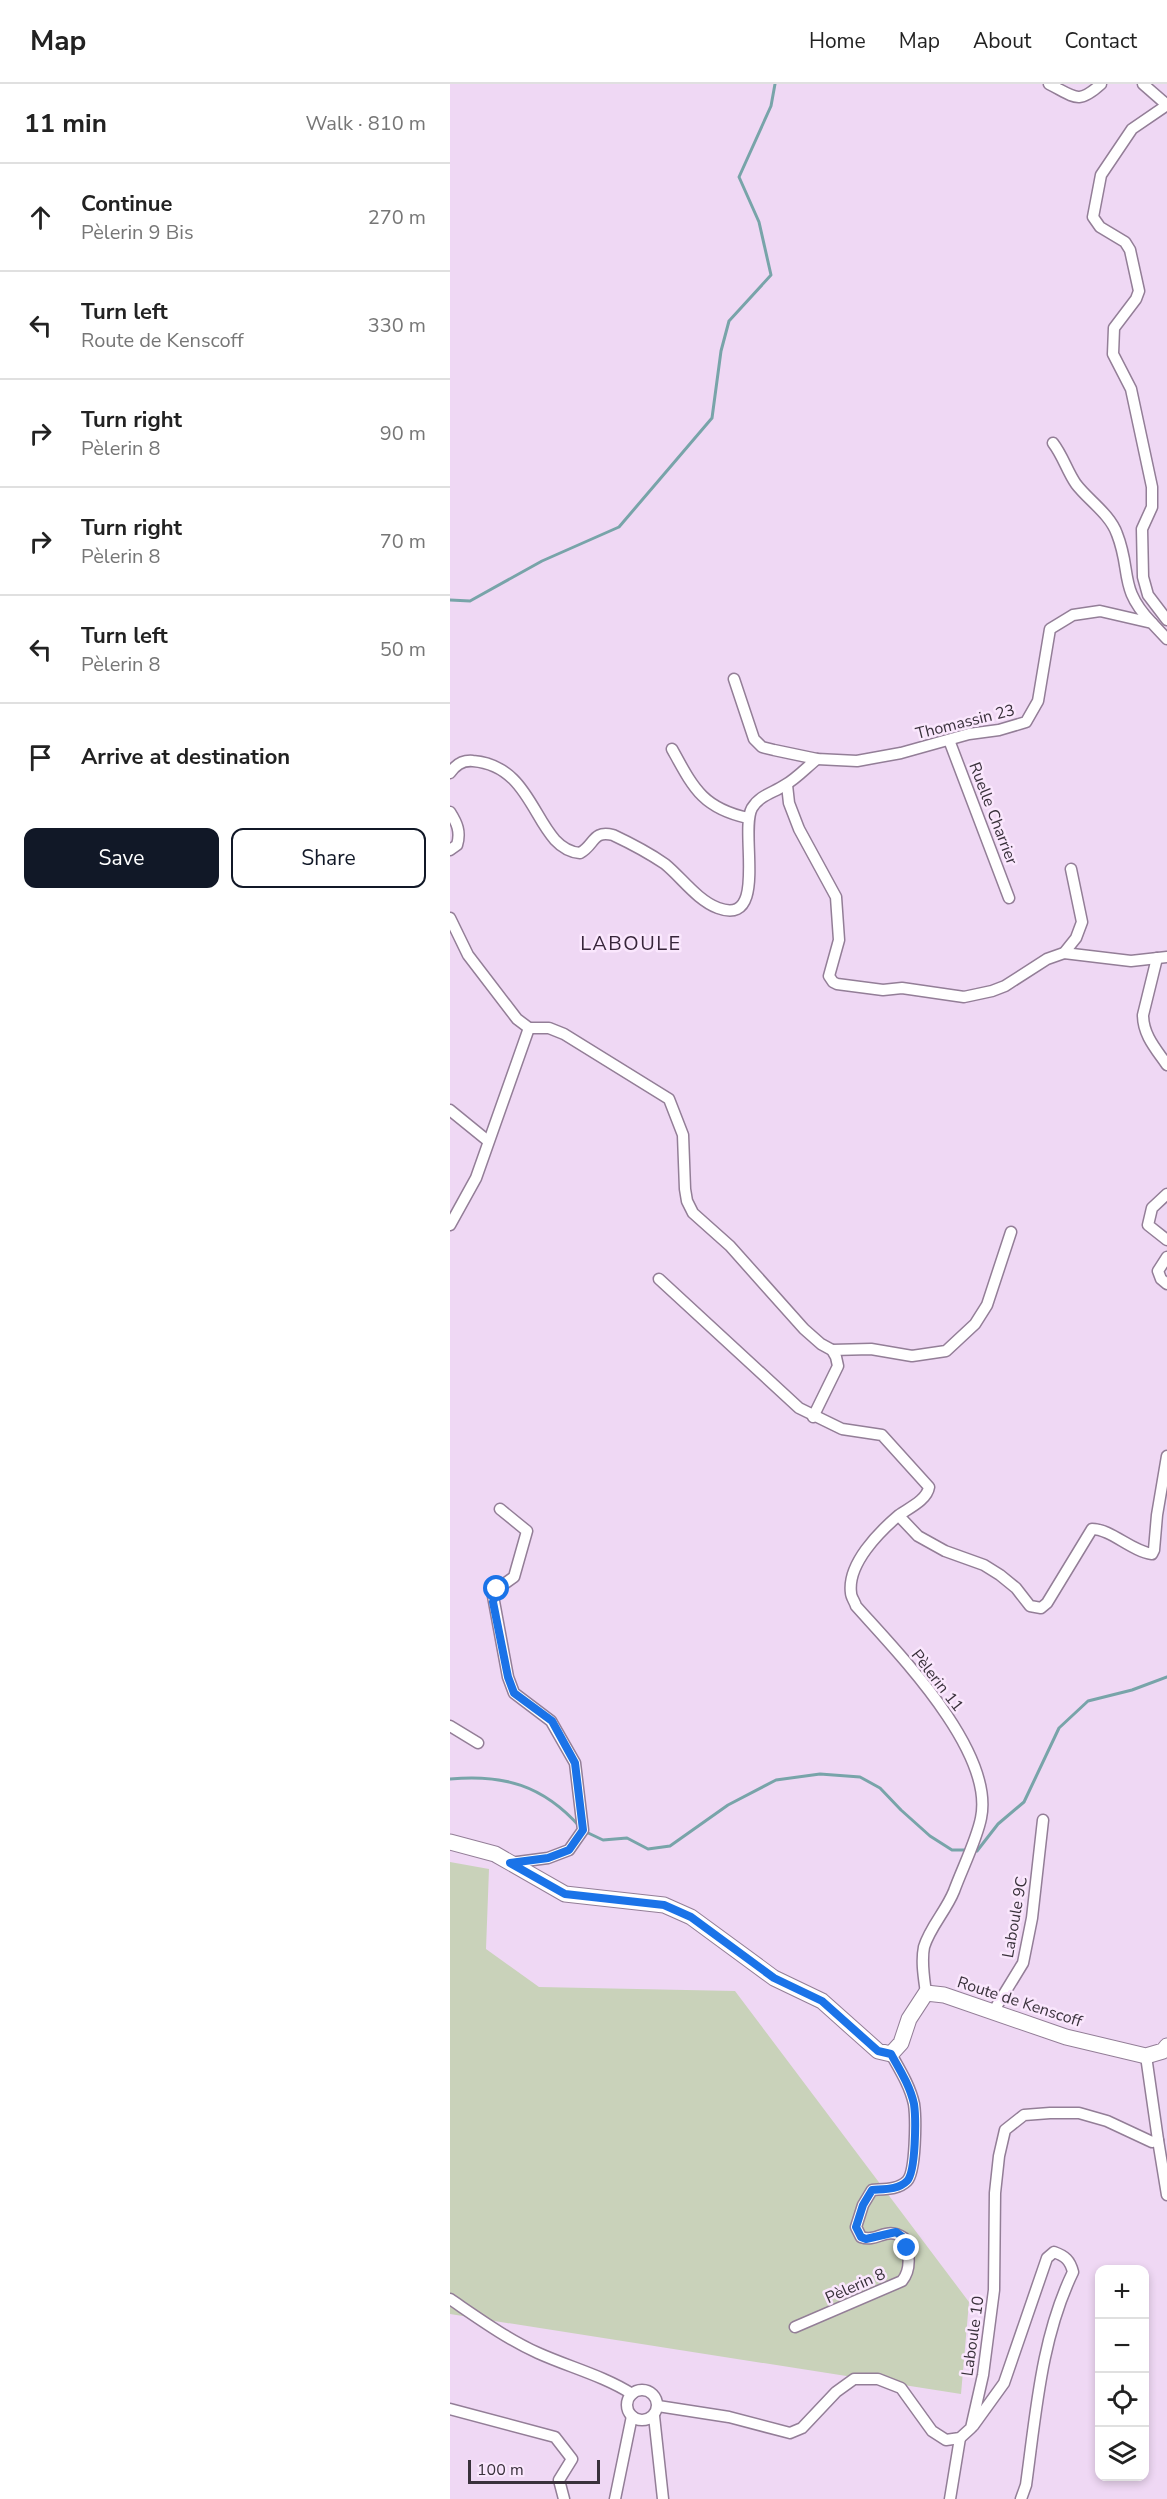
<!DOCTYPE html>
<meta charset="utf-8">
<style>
:root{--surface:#fff;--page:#f2f2f2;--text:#222;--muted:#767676;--line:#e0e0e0;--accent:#111827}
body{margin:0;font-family:"Nunito Sans",sans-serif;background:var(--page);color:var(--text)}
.controls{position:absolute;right:18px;bottom:18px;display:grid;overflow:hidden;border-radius:12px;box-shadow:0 3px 9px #0003}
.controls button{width:54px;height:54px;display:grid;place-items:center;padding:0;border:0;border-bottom:2px solid var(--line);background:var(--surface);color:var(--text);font:30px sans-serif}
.scale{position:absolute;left:18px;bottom:15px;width:132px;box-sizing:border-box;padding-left:6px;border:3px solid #39313b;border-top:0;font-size:16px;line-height:21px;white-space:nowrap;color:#39313b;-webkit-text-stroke:4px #fae7fd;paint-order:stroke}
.stop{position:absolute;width:18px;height:18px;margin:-14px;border:4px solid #1a73e8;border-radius:50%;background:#fff}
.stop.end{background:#1a73e8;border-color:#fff;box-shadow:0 2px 6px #0008}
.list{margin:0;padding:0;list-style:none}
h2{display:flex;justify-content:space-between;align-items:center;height:78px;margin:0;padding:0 24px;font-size:26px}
h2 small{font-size:20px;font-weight:400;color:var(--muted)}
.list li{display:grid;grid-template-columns:39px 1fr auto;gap:18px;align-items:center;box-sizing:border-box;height:108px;padding:0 24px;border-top:2px solid var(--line)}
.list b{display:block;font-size:22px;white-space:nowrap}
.list p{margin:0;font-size:20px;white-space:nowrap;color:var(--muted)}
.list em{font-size:20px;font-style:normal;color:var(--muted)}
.actions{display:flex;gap:12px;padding:18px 24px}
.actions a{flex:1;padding:14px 0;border:2px solid var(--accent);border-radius:12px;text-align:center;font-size:21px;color:var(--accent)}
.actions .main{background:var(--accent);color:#fff}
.icon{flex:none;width:33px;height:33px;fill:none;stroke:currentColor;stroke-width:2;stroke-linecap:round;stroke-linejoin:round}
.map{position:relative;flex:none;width:717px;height:2415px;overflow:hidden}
header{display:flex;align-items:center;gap:36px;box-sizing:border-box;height:84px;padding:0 30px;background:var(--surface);border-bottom:2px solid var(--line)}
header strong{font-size:28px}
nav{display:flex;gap:33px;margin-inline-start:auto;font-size:21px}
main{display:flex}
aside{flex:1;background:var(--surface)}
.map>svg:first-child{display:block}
</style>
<header>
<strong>Map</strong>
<nav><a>Home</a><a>Map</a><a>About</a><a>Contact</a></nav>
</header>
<main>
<aside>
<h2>11 min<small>Walk · 810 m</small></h2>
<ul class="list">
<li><svg class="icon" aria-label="ahead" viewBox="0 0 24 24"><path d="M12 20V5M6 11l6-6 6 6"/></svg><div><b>Continue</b><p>Pèlerin 9 Bis</p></div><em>270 m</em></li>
<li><svg class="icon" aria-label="left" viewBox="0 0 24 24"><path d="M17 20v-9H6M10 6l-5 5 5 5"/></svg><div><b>Turn left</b><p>Route de Kenscoff</p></div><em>330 m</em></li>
<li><svg class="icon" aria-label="right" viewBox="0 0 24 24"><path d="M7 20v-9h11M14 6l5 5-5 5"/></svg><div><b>Turn right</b><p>Pèlerin 8</p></div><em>90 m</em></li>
<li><svg class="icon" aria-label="right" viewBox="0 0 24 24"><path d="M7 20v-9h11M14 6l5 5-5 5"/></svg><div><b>Turn right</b><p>Pèlerin 8</p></div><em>70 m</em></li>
<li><svg class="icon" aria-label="left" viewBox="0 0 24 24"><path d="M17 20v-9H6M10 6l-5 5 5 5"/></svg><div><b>Turn left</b><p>Pèlerin 8</p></div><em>50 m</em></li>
<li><svg class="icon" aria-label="arrive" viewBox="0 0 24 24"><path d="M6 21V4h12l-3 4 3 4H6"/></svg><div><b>Arrive at destination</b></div></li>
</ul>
<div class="actions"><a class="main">Save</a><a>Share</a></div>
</aside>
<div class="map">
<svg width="717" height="2415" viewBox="0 0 717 2415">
<rect width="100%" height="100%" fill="#efd8f4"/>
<!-- green -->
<polygon fill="#c9d2ba" points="0,1778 39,1785 36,1865 89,1903 285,1907 519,2218 511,2310 0,2230"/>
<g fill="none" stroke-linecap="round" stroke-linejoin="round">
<!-- stream -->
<g stroke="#78a4a9" stroke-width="3">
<polyline points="0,516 20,517 92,477 169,443 262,334 271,267 279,237 321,191 309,138 289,93 321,22 325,0"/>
<path d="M0,1695C53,1690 93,1701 130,1743"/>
<polyline points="134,1747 153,1756 177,1754 198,1765 220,1762 278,1721 326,1696 370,1690 410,1693 430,1704 451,1726 480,1752 502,1766 518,1766"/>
<polyline points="524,1767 527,1767 548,1740 574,1718 609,1644 638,1617 682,1606 717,1593"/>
</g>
<defs>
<g id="street">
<path d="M599,0C625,13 628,21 651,0"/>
<polyline points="693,0 717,21"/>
<polyline points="717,21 682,45 651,91 643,133 650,143 675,158 680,166 689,207 686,215 664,244 663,270 681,305 702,403 702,423 692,445 693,493 698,511 717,536"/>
<path d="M603,359C613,372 617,387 626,400C638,416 660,430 667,450C682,488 668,504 702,539"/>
<polyline points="284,595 304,655 312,663 324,666 367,675 407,677 451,669 519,650 549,646 576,638 588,617 600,545 623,531 650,527 702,539 717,555"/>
<polyline points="499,656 559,814"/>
<path d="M222,665C243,703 252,724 298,734"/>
<path d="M0,689C6,680 13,676 23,677C88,682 84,765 130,769C145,761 142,746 163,751C180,759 199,769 215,780C232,794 247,816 268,824C319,843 289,747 302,724C310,711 323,709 335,701C346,695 357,683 367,675"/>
<polyline points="337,701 339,719 349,745 386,813 389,856 379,892 383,898 387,900 433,906 452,904 514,913 542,907 555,902 597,875 614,869 626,854 632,838 621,785"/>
<path d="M0,728C7,739 11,748 7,761L0,766"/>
<polyline points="0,834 18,871 67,935 79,944 99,944 114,950 219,1015 233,1051 235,1105 237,1117 243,1129 280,1162 354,1245 371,1260 382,1266 386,1273 388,1282 363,1333"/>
<polyline points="614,869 681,877 717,873"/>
<path d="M707,874L693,931C693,951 706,965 717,981"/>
<polyline points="0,1026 38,1057"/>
<polyline points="717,1110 702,1124 698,1141 717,1156"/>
<polyline points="0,1141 26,1094 79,944"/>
<polyline points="717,1173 708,1187 711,1195 717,1200"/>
<path d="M209,1195L349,1324L392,1345L432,1351L479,1403C477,1416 459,1424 449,1431C429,1448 397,1480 401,1509C401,1513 405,1518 406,1522C447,1568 545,1667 531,1734C527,1755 512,1785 504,1807C496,1827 480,1843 474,1863C471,1878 474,1894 476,1909"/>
<polyline points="382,1266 421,1265 462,1272 496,1267 525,1240 537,1221 561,1148"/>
<polyline points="50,1425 77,1447 64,1493 47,1505 43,1512 58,1593 64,1609 101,1637 125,1679 133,1746 119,1766 98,1774 60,1779"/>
<path d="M449,1432L468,1452L495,1467L534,1481L550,1491L566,1504L580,1522L591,1524L597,1519L642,1445C661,1445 681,1467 702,1470L704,1466L707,1431L717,1372"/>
<polyline points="0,1642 28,1659"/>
<polyline points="543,1928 573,1879 582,1834 593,1736"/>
<polyline points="708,2056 717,2111"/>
<path d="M0,2215C28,2234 57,2255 88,2269C119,2283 154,2292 182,2310"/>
<path d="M345,2243L452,2197C462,2185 459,2168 454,2154C436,2141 428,2159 411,2153L406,2143L413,2121L422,2106C434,2105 448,2106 457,2097C466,2088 466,2034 464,2020C460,2002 450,1986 441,1970"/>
<circle cx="192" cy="2321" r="15"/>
<polyline points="208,2322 279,2333 340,2349 352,2344 386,2308 404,2295 428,2295 451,2304 482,2347 496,2356 510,2354 521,2344 533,2291 544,2206 545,2109 549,2072 555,2046 574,2031 600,2029 629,2029 657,2037 702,2058 708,2056 696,1972"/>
<polyline points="0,2325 105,2353 122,2375 109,2396 114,2415"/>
<polyline points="204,2332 213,2415"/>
<path d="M523,2342L554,2299L597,2174L604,2168C615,2172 620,2176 623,2188C591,2254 586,2329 576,2401L571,2415"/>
<polyline points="165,2415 182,2332"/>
<polyline points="500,2415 510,2354"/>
</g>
<polyline id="secondary" points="0,1758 45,1770 115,1810 214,1821 241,1833 324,1894 372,1917 428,1967 441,1970 451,1959 459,1935 476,1909 494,1911 616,1953 696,1972 713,1967 717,1962"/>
</defs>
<!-- street casing -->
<use href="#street" stroke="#937e97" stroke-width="13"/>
<!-- secondary casing -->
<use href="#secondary" stroke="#937e97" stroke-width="17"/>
<!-- street -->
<use href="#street" stroke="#fff" stroke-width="10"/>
<!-- secondary -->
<use href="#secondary" stroke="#fff" stroke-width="15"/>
</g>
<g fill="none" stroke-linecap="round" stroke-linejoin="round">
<!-- route -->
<path stroke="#1a73e8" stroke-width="8" d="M47,1505L43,1518L58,1593L64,1609L102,1637L125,1679L133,1746L119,1766L98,1774L60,1779L115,1810L214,1821L241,1833L324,1894L372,1917L428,1967L441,1970C450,1986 460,2002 464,2020C466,2034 466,2088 457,2097C448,2106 434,2105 422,2106L413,2121L406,2143L411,2153L416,2155L446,2148L454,2154L457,2164"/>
</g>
<g text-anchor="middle" stroke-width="5" stroke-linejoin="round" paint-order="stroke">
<!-- street labels -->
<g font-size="16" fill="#39313b" stroke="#fae7fd">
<text transform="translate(515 637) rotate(-14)" y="6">Thomassin 23</text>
<text transform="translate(544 729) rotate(69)" y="6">Ruelle Charrier</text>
<text transform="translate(488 1596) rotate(52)" y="6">Pèlerin 11</text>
<text transform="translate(564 1833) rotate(-80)" y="6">Laboule 9C</text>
<text transform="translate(570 1917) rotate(18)" y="6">Route de Kenscoff</text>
<text transform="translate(405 2201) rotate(-24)" y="6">Pèlerin 8</text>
<text transform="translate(522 2252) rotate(-82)" y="6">Laboule 10</text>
</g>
<!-- quarter labels -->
<g font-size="20" letter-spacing="1.5" fill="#37253a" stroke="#fae7fd">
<text x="181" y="866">LABOULE</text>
</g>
</g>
</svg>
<div class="controls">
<button>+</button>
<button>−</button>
<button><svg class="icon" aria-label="locate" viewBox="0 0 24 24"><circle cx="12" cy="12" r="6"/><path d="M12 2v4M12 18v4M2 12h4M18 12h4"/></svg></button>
<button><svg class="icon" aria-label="layers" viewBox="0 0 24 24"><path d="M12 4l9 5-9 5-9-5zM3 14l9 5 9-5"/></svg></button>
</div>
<div class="scale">100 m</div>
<div class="stop" style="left:47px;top:1505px"></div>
<div class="stop end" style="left:457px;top:2164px"></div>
</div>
</main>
